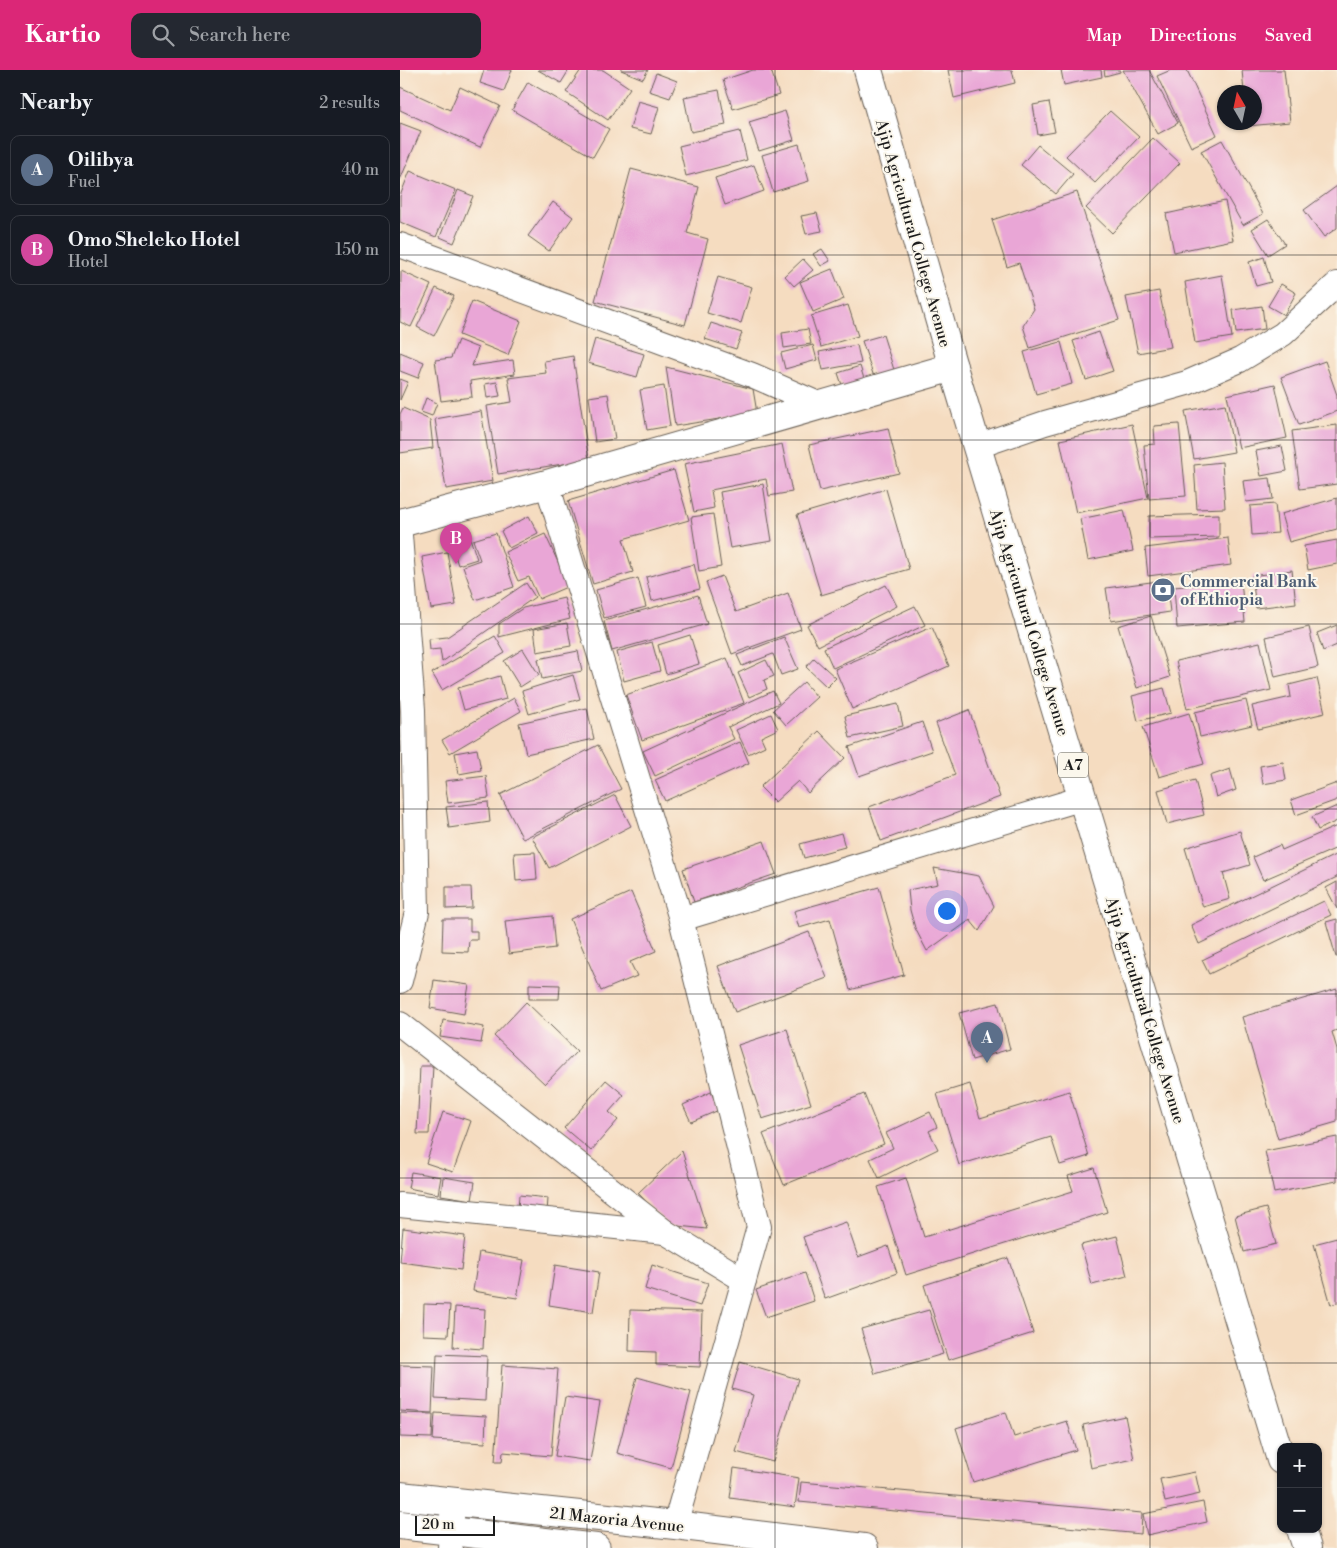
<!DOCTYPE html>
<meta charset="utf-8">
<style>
:root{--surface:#171b24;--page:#242831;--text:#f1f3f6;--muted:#9ea1a6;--line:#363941;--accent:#db2777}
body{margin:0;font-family:"Libre Bodoni",serif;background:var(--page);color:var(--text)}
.controls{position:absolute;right:15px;bottom:15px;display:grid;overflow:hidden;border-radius:10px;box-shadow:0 1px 4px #0004}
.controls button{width:45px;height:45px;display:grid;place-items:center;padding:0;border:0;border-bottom:1px solid var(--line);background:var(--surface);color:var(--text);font:25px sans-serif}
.compass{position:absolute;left:817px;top:15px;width:45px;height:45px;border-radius:50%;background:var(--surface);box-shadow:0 1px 4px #0004;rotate:351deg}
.scale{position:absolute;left:15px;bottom:12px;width:80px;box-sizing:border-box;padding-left:5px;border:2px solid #1c1c1c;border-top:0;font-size:14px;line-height:18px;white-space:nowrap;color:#1c1c1c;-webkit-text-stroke:4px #fbf7ec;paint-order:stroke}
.you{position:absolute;left:546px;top:840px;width:18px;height:18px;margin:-12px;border:4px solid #fff;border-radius:50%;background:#1a73e8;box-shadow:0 0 0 8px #1a73e833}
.badge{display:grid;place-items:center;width:32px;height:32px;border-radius:50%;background:var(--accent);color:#fff;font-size:16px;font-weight:700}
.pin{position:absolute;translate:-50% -41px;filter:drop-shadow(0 1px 2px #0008)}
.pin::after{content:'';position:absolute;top:26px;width:18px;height:15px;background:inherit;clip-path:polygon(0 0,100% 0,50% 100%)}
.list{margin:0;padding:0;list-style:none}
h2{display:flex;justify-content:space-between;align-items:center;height:65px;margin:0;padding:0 20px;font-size:21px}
h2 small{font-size:16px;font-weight:400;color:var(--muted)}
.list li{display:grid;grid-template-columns:32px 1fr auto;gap:15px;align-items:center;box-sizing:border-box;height:70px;margin:0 10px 10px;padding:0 10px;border:1px solid var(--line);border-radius:10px}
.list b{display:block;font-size:19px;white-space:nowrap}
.list p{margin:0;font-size:16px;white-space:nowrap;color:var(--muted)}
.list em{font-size:16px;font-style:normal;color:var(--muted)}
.icon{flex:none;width:28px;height:28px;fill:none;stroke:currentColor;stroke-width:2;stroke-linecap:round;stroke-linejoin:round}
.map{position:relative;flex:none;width:937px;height:1478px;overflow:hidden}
header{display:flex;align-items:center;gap:30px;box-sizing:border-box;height:70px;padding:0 25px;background:var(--accent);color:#fff}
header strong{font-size:24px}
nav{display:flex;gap:28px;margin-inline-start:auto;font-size:18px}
.search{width:350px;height:45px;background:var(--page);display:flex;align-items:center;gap:12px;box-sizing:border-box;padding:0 18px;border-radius:10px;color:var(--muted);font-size:19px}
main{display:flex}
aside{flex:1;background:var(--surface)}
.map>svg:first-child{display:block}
</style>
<header>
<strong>Kartio</strong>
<div class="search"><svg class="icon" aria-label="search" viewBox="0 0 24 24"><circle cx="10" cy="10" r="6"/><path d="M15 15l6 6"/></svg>Search here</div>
<nav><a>Map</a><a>Directions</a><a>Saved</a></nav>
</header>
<main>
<aside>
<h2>Nearby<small>2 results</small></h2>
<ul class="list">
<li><span class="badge" style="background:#5c6f8a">A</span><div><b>Oilibya</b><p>Fuel</p></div><em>40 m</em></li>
<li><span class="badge" style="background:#d1479c">B</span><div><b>Omo Sheleko Hotel</b><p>Hotel</p></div><em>150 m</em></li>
</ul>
</aside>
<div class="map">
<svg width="937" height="1478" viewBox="0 0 937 1478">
<rect width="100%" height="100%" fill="#fbf7ec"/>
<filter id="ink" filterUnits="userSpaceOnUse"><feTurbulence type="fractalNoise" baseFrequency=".02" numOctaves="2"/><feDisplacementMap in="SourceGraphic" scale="10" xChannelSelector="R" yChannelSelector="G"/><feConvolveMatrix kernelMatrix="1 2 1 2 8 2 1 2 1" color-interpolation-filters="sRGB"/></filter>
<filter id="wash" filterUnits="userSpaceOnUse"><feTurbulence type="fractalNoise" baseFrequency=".0096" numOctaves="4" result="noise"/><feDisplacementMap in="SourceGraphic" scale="20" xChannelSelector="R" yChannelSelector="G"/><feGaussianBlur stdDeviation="1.12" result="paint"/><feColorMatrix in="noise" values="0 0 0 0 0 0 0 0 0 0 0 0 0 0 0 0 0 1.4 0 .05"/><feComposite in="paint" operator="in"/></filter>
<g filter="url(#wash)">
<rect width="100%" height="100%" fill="#f5dcc0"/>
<g id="blocks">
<!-- building -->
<g fill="#e9a6d6">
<polygon points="84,0 112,0 104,21 80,13"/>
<polygon points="138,0 169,0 161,13"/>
<polygon points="181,0 203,0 230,18 208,50 166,22"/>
<polygon points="221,0 248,0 243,9"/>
<polygon points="353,0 371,0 379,25 333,39 323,10"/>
<polygon points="548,0 612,0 615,13 554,28"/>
<polygon points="661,0 701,0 702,7 664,15"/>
<polygon points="704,0 720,0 720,2 705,6"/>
<polygon points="723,0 749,0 778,53 758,64"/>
<polygon points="771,0 787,0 817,65 791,77 757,6"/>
<polygon points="842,0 884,0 890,52 848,56 848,52 854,52 854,22 844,22"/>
<polygon points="256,3 277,11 270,28 249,21"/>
<polygon points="128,12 209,59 193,87 112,40"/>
<polygon points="0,17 50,40 60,17 100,36 80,77 0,40"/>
<polygon points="319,20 326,55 291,62 284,27"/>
<polygon points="238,31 259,37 251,64 230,59"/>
<polygon points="649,32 655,62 638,65 633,35"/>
<polygon points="385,41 394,70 359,81 349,52"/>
<polygon points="710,41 739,67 695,113 666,86"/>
<polygon points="0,53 21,61 0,110"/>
<polygon points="340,61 347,90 286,106 279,76"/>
<polygon points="753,68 780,93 712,163 686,138"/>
<polygon points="822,70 863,144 843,155 801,81"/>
<polygon points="399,74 409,111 373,122 362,85"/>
<polygon points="638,75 673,104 656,124 621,95"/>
<polygon points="354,95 364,121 325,135 315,108"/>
<polygon points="231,99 299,117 287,163 308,169 285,255 195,231"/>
<polygon points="10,101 56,120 36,167 0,152 0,126"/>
<polygon points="937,116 937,158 924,167 904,140"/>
<polygon points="58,120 73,126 54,173 40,167"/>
<polygon points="677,122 719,250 630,278 623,256 634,239 619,193 607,197 592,150"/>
<polygon points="825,131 833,170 774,182 766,144"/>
<polygon points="153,132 173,147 149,181 128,166"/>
<polygon points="417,143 422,161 406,164 401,146"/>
<polygon points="868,149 885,174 868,185 852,159"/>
<polygon points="422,179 430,191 421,196 413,184"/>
<polygon points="864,187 871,212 856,216 849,192"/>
<polygon points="403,189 413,200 394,216 385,206"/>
<polygon points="432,199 444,229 413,242 400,212"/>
<polygon points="1,201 31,215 11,257 0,252"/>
<polygon points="822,205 832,267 795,273 785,212"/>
<polygon points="318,207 352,217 341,253 307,243"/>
<polygon points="881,214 896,223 884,245 868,236"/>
<polygon points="36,218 54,226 34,266 17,257"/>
<polygon points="759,221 771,277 738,283 726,227"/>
<polygon points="72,231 121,251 108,285 59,265"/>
<polygon points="448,235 458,266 421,277 411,246"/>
<polygon points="862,236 865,259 836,263 833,240"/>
<polygon points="311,253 342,263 336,279 305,269"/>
<polygon points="408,259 411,274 384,278 382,263"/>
<polygon points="699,262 713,301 686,310 673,271"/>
<polygon points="483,265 495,303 475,310 462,271"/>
<polygon points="195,269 244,284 237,307 188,293"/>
<polygon points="58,270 78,278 72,296 113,290 115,304 70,311 72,327 41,331 35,290 51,288"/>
<polygon points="661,272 672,314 636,324 624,282"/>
<polygon points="413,275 417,290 385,299 381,283"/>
<polygon points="457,275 461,293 423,300 419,282"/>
<polygon points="0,282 24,292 18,308 0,301"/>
<polygon points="173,286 189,390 98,404 87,336 112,332 108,308 146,303 144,291"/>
<polygon points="925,291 937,325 937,341 899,355 881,307"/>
<polygon points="460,296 465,312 443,318 438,303"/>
<polygon points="266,297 353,319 357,343 275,356"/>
<polygon points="0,309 8,312 0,330"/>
<polygon points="97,312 100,326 87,328 85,314"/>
<polygon points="875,314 887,368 839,378 827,325"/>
<polygon points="264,316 270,356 247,360 240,320"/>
<polygon points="208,324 215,369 195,372 189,327"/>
<polygon points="26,328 37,333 32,346 21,342"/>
<polygon points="825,334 834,382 794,389 785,341"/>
<polygon points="3,338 30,350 33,378 0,383 0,344"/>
<polygon points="81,341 93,411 46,419 35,349"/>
<polygon points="732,354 748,428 676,443 660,370"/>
<polygon points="779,354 786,426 749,429 744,375 755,374 754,356"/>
<polygon points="937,355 937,414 900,419 892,361"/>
<polygon points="488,358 499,403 420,421 409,375"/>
<polygon points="382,374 392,422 369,426 366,409 311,420 314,438 294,442 284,394"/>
<polygon points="882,376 887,401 861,406 856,381"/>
<polygon points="822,392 825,438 797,439 794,395"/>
<polygon points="274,400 289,450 223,469 233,502 193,514 168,431"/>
<polygon points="870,408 873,429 846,432 843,411"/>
<polygon points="363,414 372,471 330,478 320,422"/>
<polygon points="486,419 509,499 421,525 397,445"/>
<polygon points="937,428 937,459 889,472 881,444"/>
<polygon points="875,434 878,463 852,465 850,436"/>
<polygon points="724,440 733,481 688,490 680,449"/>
<polygon points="313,444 321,497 299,501 291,447"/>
<polygon points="819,444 819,467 749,469 749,446"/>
<polygon points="129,446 138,463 109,478 101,461"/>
<polygon points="96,463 114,517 75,530 63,496 80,490 73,470"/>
<polygon points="145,464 169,516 139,529 129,507 118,511 105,482"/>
<polygon points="70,468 77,489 58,495 51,474"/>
<polygon points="828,468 831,495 748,506 745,478"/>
<polygon points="937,470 937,494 908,500 904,476"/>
<polygon points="47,482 56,535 31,539 22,487"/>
<polygon points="294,494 300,519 252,531 246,507"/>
<polygon points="892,500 896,533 856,538 852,506"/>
<polygon points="322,506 336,542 388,523 401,559 332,584 306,512"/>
<polygon points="238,508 246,537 204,548 196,520"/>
<polygon points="766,510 770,542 711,551 706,518"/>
<polygon points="841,511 845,552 777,558 774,517"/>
<polygon points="126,513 135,527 42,592 40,579 30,580 29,569 47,567"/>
<polygon points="486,515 497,536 418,576 407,555"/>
<polygon points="298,525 307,554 212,581 204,551"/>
<polygon points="164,528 170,549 99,567 99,554 123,538"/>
<polygon points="515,536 525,555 433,598 424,578"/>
<polygon points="751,546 770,607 737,618 718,556"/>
<polygon points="167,553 171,576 137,582 134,559"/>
<polygon points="937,555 937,575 923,581 917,563"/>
<polygon points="532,557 549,596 452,639 435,599"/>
<polygon points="909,557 918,597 875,607 866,567"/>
<polygon points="290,565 299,594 266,604 258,575"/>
<polygon points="95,566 105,583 42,620 32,603"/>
<polygon points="384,567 398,599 381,605 373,584 342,596 337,585"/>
<polygon points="252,572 260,601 224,611 217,582"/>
<polygon points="860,572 871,620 787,639 776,591"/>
<polygon points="123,579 139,605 120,617 104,591"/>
<polygon points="178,581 182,601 142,609 138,589"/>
<polygon points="327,588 344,633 242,670 226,625"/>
<polygon points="414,588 436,608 427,617 406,597"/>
<polygon points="366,590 374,606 364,610 367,619 349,627 338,603"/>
<polygon points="173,605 180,629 129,644 122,621"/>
<polygon points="100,606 106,629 64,640 58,618"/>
<polygon points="917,608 925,643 858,659 852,636 891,627 889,615"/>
<polygon points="404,612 417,627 386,655 373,640"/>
<polygon points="764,618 771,643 738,651 732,626"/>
<polygon points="373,621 379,633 328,657 334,669 255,706 243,681"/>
<polygon points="114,628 121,641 50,683 42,670"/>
<polygon points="846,630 852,655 800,667 795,642"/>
<polygon points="498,634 503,656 450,668 445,646"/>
<polygon points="187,638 194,669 126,684 119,653"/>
<polygon points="569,640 600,727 481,771 469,737 555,705 536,653"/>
<polygon points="789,643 804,694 759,707 743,657"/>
<polygon points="371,644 378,659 361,667 365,676 348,684 336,660"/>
<polygon points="522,652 532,681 459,706 449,677"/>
<polygon points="419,661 445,688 408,723 398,711 375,732 360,717"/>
<polygon points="340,672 349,693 265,731 255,710"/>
<polygon points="198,675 221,719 123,769 100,725"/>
<polygon points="77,679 81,700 59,704 55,683"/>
<polygon points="883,692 886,710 863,714 860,696"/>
<polygon points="830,699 836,720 816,727 810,706"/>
<polygon points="86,706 89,728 48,733 45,711"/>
<polygon points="795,710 804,745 767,754 758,720"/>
<polygon points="937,713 937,730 896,745 891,730"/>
<polygon points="215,725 231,756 149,798 132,767"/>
<polygon points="88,732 90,752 49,758 46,737"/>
<polygon points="937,736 937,751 918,760 912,747"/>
<polygon points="937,756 937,778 863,810 853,787 880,775 882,780"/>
<polygon points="840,761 850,795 823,803 830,829 803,837 785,778"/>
<polygon points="441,763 445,777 404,788 400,774"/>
<polygon points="364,771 376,804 294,832 283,799"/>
<polygon points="135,782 137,809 116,811 114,783"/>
<polygon points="937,784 937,807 799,874 791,855"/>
<polygon points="534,798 579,806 594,836 579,861 570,850 527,881 515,858 510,840 508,820 538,814"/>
<polygon points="937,812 937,839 926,818"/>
<polygon points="46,817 71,817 72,838 46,839"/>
<polygon points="479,817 504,905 450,920 430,849 399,858 394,841"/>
<polygon points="231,822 256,881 230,892 237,906 201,921 170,849"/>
<polygon points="924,831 931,845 809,904 802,890"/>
<polygon points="152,846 155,878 109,884 105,851"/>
<polygon points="43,849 70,849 70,861 77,861 77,870 69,870 68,882 42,881"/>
<polygon points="937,849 937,887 936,887 926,852"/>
<polygon points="409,862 427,908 335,942 318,896"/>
<polygon points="34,910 69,915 64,944 30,938"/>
<polygon points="129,914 160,915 159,929 129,929"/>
<polygon points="937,919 937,960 932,962 937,979 937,1052 878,1069 842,947"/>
<polygon points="126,932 177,981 145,1014 94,966"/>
<polygon points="598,933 610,979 572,990 559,943"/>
<polygon points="43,950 84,957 81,973 40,967"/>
<polygon points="387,959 411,1034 362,1049 338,975"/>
<polygon points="20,996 33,996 29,1064 17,1064"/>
<polygon points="206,1010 224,1025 209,1042 218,1050 191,1081 164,1058"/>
<polygon points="570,1014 580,1048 669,1021 689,1086 660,1095 651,1067 559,1095 537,1024"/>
<polygon points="311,1022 319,1040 291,1052 283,1035"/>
<polygon points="464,1024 484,1074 384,1115 363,1064"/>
<polygon points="43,1042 71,1051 53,1102 26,1093"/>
<polygon points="530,1042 537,1057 529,1061 538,1079 479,1108 470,1089 493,1078 486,1063"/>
<polygon points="937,1067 937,1111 874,1123 865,1081"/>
<polygon points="282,1081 307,1159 268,1155 238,1123"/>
<polygon points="694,1098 707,1142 506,1205 478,1117 506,1108 524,1167 673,1121 668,1106"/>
<polygon points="11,1102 41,1107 38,1124 8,1118"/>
<polygon points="43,1107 75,1112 72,1130 41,1125"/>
<polygon points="119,1125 148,1128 147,1143 118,1140"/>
<polygon points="866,1138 876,1174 844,1182 835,1146"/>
<polygon points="446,1152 458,1187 488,1176 497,1203 425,1229 403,1167"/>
<polygon points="3,1158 65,1166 61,1200 0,1192"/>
<polygon points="717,1166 727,1206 692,1215 681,1175"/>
<polygon points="937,1168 937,1233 931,1235 914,1174"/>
<polygon points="79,1182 124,1190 117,1228 73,1221"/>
<polygon points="608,1188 633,1263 548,1290 524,1215"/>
<polygon points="155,1195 199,1202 193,1242 149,1235"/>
<polygon points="252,1195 308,1213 300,1236 245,1219"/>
<polygon points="405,1203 414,1231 366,1247 356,1220"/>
<polygon points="24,1234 50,1235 48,1266 23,1265"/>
<polygon points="55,1237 85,1239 83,1279 53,1277"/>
<polygon points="230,1240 302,1242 300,1297 256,1295 256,1282 229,1281"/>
<polygon points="529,1240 543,1284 475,1304 461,1259"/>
<polygon points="37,1284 87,1286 85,1331 35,1328"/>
<polygon points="340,1292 398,1309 373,1392 336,1382 353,1325 332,1319"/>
<polygon points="0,1295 34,1296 32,1343 0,1341"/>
<polygon points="102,1295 158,1299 151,1386 103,1382 102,1392 95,1392"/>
<polygon points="237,1307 291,1322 271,1398 217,1383"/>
<polygon points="165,1327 200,1332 190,1391 155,1386"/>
<polygon points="606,1342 614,1367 667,1351 676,1380 573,1412 556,1358"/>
<polygon points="0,1343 33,1344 32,1368 0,1367"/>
<polygon points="35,1343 86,1346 85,1373 33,1370"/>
<polygon points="725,1346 734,1389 691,1398 683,1355"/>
<polygon points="334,1398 399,1408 395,1437 330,1428"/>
<polygon points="795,1402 800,1424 765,1432 760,1409"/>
<polygon points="401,1412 742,1443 741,1464 399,1432"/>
<polygon points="803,1432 807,1452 747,1465 743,1444"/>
</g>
</g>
</g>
<g filter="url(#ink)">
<use href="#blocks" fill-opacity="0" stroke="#685f55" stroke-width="1"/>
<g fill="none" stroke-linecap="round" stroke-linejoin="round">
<defs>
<g id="minor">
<polyline points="0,175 352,305 418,334"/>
<polyline points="578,376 645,353 787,313 840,290 883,264 937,214"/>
<polyline points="147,414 281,849 359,1157 275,1455"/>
<polyline points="0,465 13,640 17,842 0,911"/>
<polyline points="281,849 683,728"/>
<polyline points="0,954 265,1162 344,1210"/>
<polyline points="0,1135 265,1162"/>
<polyline points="50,1478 53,1432"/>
</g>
<g id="secondary">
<polyline points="0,453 147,414 553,297"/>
<polyline points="0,1426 275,1455 464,1478"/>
<polyline points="0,1455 196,1478"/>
</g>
<g id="primary">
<polyline points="468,0 553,297 881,1390"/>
<polyline points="901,1459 907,1478"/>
</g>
</defs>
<!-- minor casing -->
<use href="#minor" stroke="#685f55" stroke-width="26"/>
<!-- secondary casing -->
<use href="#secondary" stroke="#685f55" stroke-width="30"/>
<!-- primary casing -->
<use href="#primary" stroke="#685f55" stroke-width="30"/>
<!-- minor -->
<use href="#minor" stroke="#fff" stroke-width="24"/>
<!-- secondary -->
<use href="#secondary" stroke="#fff" stroke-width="28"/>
<!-- primary -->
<use href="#primary" stroke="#fff" stroke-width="28"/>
</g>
</g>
<!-- grid -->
<path fill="none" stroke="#1c1c1c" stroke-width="1" stroke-opacity="0.55" d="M187,0V1478M375,0V1478M562,0V1478M750,0V1478M0,185H937M0,370H937M0,554H937M0,739H937M0,924H937M0,1108H937M0,1293H937"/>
<!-- icons -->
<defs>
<symbol id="bank-disc" viewBox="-11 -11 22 22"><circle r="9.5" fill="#5c6f8a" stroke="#fbf7ec"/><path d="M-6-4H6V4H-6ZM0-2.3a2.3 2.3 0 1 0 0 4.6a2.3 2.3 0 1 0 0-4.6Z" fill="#fff"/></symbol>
</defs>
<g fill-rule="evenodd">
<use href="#bank-disc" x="749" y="506" width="28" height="28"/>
</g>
<g text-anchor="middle" stroke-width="4" stroke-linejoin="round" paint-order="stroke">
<!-- shield labels -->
<rect fill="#fbf7ec" stroke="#5f5e5a" stroke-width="1" x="658" y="682.5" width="30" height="25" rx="4"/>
<g font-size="15" font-weight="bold" fill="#1c1c1c">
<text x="673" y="700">A7</text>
</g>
<!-- street labels -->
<g font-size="16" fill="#1c1c1c" stroke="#fbf7ec">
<text transform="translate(514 163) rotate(74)" y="6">Ajip Agricultural College Avenue</text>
<text transform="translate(630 552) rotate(73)" y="6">Ajip Agricultural College Avenue</text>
<text transform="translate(746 940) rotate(73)" y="6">Ajip Agricultural College Avenue</text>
<text transform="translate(217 1449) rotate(6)" y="6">21 Mazoria Avenue</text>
</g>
<!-- service labels -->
<g font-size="16" font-weight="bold" fill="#4e5e75" stroke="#fbf7ec" text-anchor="start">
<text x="780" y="517">Commercial Bank<tspan x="780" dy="18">of Ethiopia</tspan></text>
</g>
</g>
</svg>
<div class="controls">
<button>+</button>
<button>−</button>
</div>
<svg class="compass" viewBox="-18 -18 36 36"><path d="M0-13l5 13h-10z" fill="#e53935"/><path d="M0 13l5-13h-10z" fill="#9ea1a6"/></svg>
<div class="scale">20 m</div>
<div class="you"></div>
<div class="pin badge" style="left:587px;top:993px;background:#5c6f8a">A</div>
<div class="pin badge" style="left:56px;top:494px;background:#d1479c">B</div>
</div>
</main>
